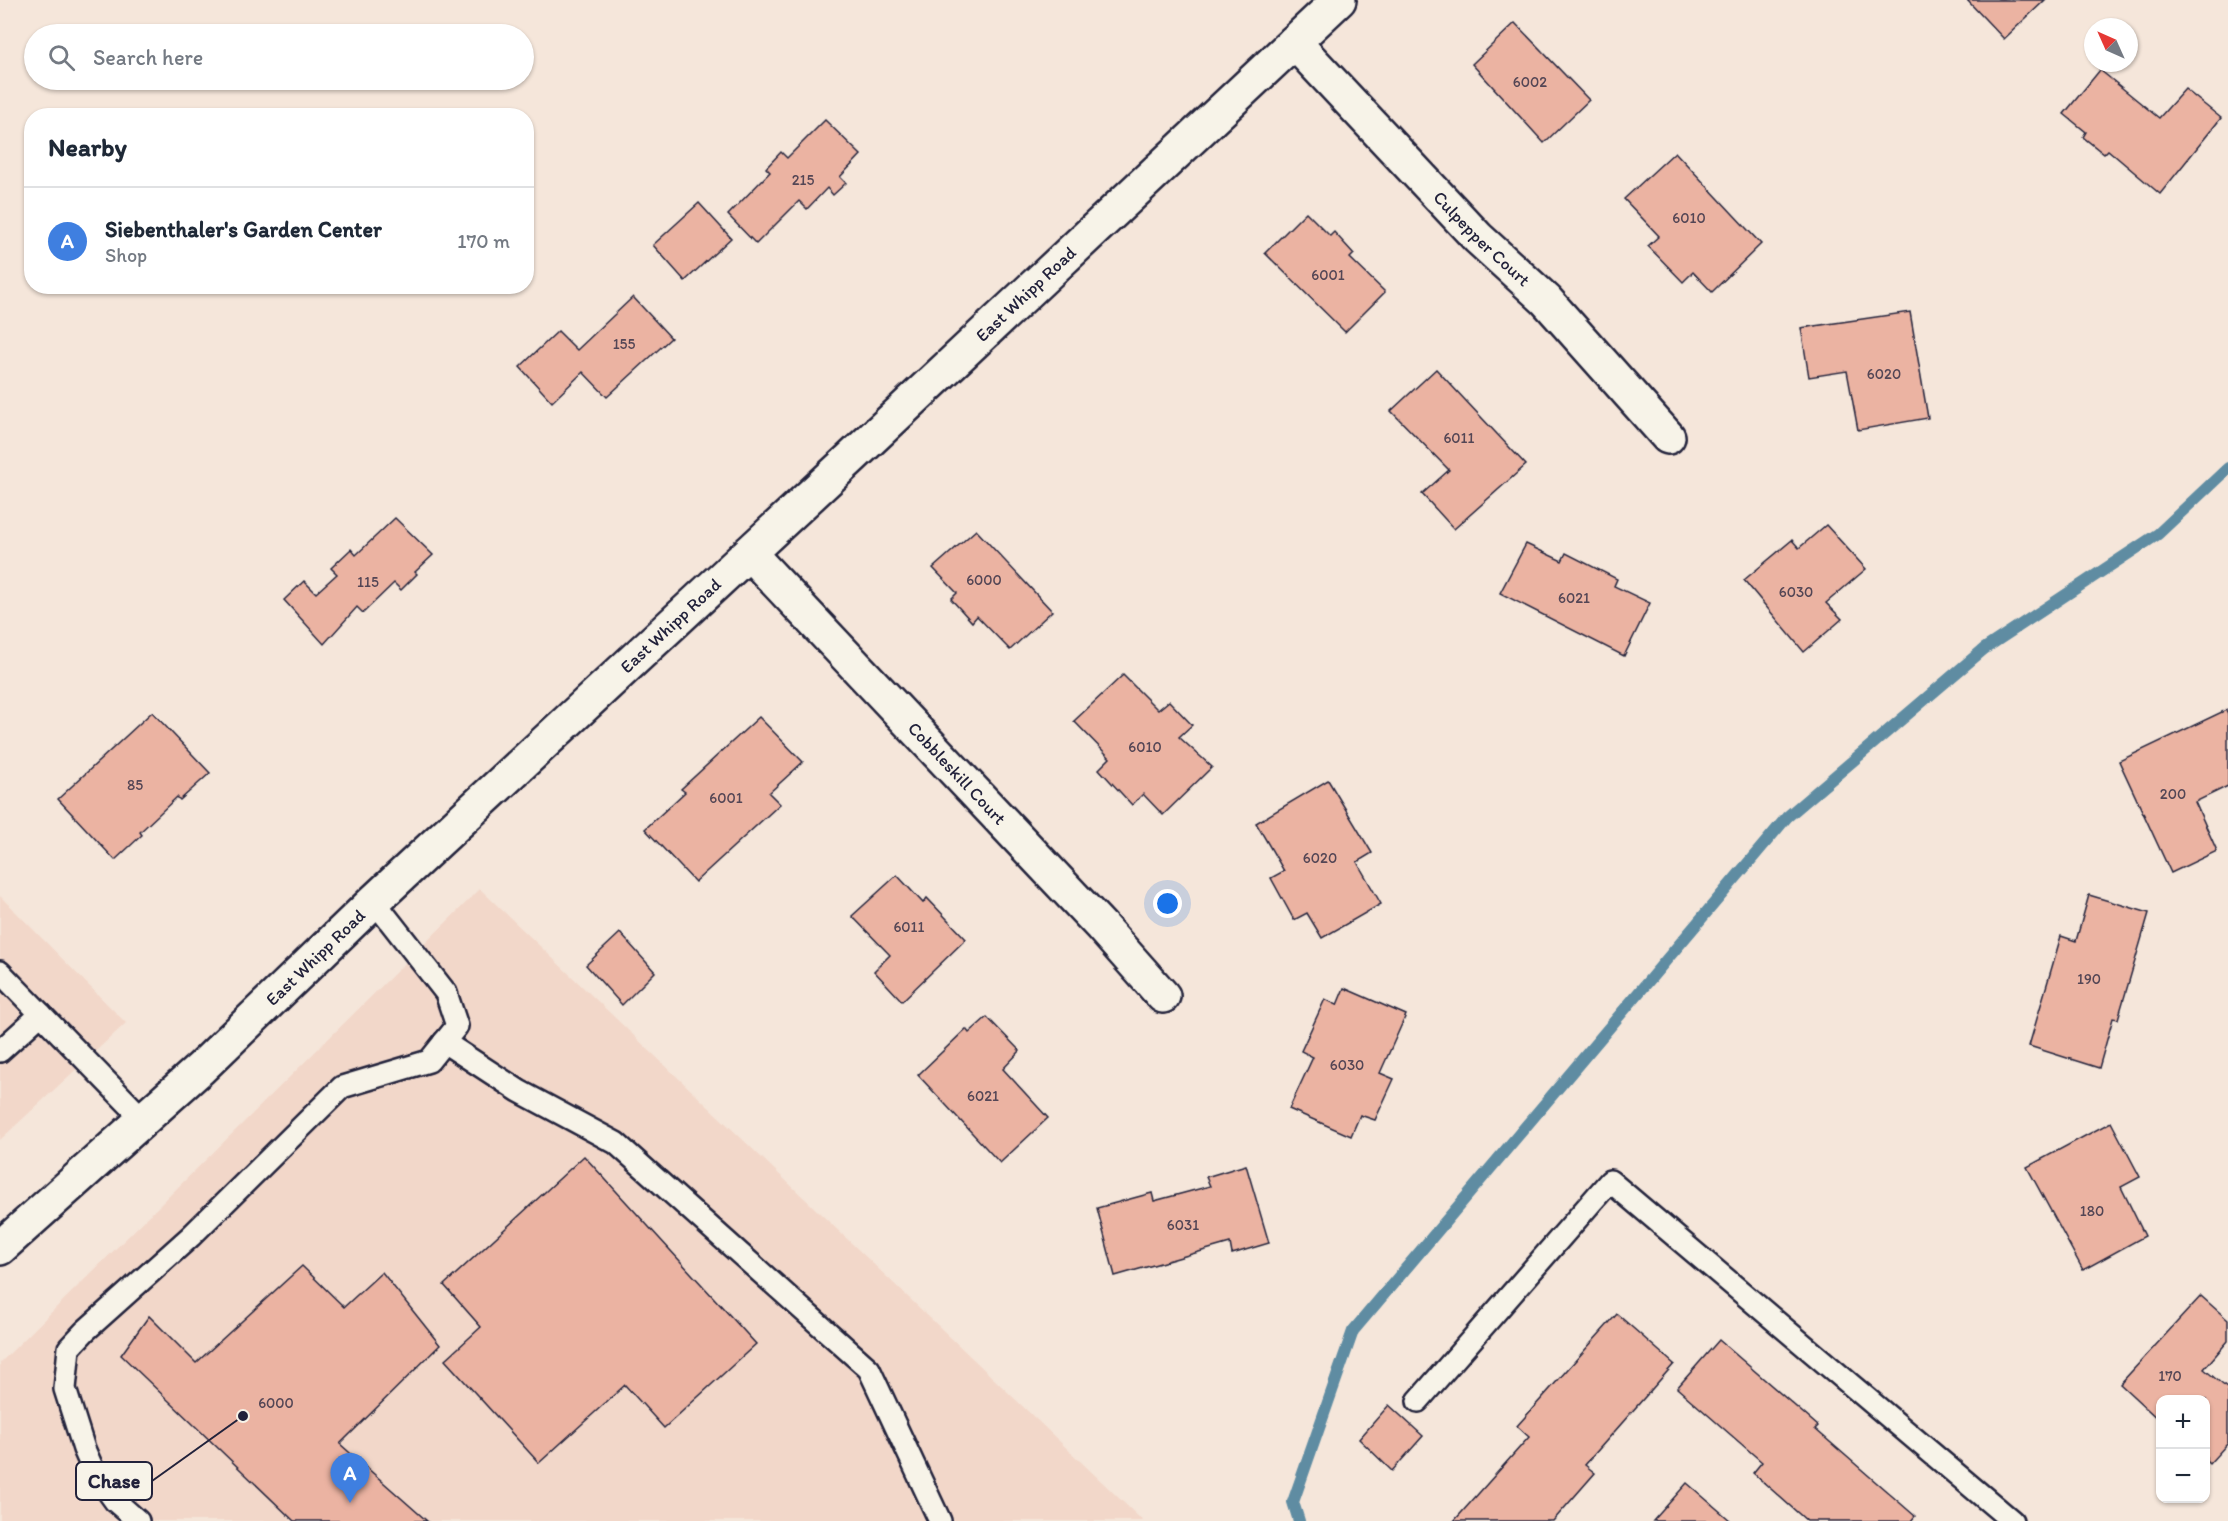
<!DOCTYPE html>
<meta charset="utf-8">
<style>
:root{--surface:#fff;--page:#f2f2f3;--text:#1f2937;--muted:#747a83;--line:#e0e1e3;--accent:#ea580c}
body{margin:0;font-family:Itim,sans-serif;background:var(--page);color:var(--text)}
.controls{position:absolute;right:18px;bottom:18px;display:grid;overflow:hidden;border-radius:12px;box-shadow:0 2px 4px #0004}
.controls button{width:54px;height:54px;display:grid;place-items:center;padding:0;border:0;border-bottom:2px solid var(--line);background:var(--surface);color:var(--text);font:30px sans-serif}
.compass{position:absolute;left:2084px;top:18px;width:54px;height:54px;border-radius:50%;background:var(--surface);box-shadow:0 2px 4px #0004;rotate:315deg}
.you{position:absolute;left:1168px;top:904px;width:21px;height:21px;margin:-15px;border:4px solid #fff;border-radius:50%;background:#1a73e8;box-shadow:0 0 0 9px #1a73e833}
.badge{display:grid;place-items:center;width:39px;height:39px;border-radius:50%;background:var(--accent);color:#fff;font-size:20px;font-weight:700}
.pin{position:absolute;translate:-50% -50px;filter:drop-shadow(0 2px 3px #0008)}
.pin::after{content:'';position:absolute;top:32px;width:21px;height:18px;background:inherit;clip-path:polygon(0 0,100% 0,50% 100%)}
.list{margin:0;padding:0;list-style:none}
h2{display:flex;justify-content:space-between;align-items:center;height:78px;margin:0;padding:0 24px;font-size:26px}
h2 small{font-size:20px;font-weight:400;color:var(--muted)}
.list li{display:grid;grid-template-columns:39px 1fr auto;gap:18px;align-items:center;box-sizing:border-box;height:108px;padding:0 24px;border-top:2px solid var(--line)}
.list b{display:block;font-size:22px;white-space:nowrap}
.list p{margin:0;font-size:20px;white-space:nowrap;color:var(--muted)}
.list em{font-size:20px;font-style:normal;color:var(--muted)}
.icon{flex:none;width:33px;height:33px;fill:none;stroke:currentColor;stroke-width:2;stroke-linecap:round;stroke-linejoin:round}
.map{position:relative;flex:none;width:2228px;height:1521px;overflow:hidden}
.search{position:absolute;background:var(--surface);box-shadow:0 2px 4px #0004;left:24px;top:24px;width:510px;height:66px;display:flex;align-items:center;gap:15px;box-sizing:border-box;padding:0 21px;border-radius:33px;color:var(--muted);font-size:22px}
.panel{position:absolute;background:var(--surface);box-shadow:0 2px 4px #0004;left:24px;top:108px;width:510px;height:186px;border-radius:24px}
.map>svg:first-child{display:block}
</style>
<div class="map">
<svg width="2228" height="1521" viewBox="0 0 2228 1521">
<rect width="100%" height="100%" fill="#f5e6da"/>
<filter id="ink" filterUnits="userSpaceOnUse"><feTurbulence type="fractalNoise" baseFrequency=".0167" numOctaves="2"/><feDisplacementMap in="SourceGraphic" scale="12" xChannelSelector="R" yChannelSelector="G"/><feConvolveMatrix kernelMatrix="1 2 1 2 8 2 1 2 1" color-interpolation-filters="sRGB"/></filter>
<g filter="url(#ink)">
<!-- built -->
<g fill="#f2d7c9">
<polygon points="480,889 1143,1521 0,1521 0,1363"/>
<polygon points="0,896 126,1023 0,1140"/>
</g>
<g fill="none" stroke-linecap="round" stroke-linejoin="round">
<!-- stream -->
<polyline stroke="#5e8ca2" stroke-width="12" points="1299,1521 1293,1502 1353,1331 1787,817 1984,649 2158,534 2228,468"/>
</g>
<!-- building -->
<g fill="#ebb3a2" stroke="#22223b" stroke-width="1.5">
<polygon points="1967,0 2045,0 2004,39"/>
<polygon points="1515,23 1589,100 1544,143 1472,64"/>
<polygon points="2100,70 2159,118 2185,89 2221,118 2160,194 2108,150 2104,154 2083,137 2086,132 2064,114"/>
<polygon points="825,120 861,155 840,177 846,183 833,195 827,188 807,209 799,201 756,244 728,215 770,172 766,168 781,152 787,158"/>
<polygon points="1675,152 1761,244 1712,292 1693,272 1683,282 1648,246 1659,236 1624,199"/>
<polygon points="699,203 731,238 685,281 653,245"/>
<polygon points="1306,212 1330,236 1334,232 1354,254 1350,258 1385,292 1345,332 1265,253"/>
<polygon points="633,297 671,338 607,397 583,372 552,402 520,367 558,331 577,350"/>
<polygon points="1910,312 1928,418 1858,430 1847,371 1809,377 1801,328"/>
<polygon points="1436,369 1526,465 1454,529 1422,494 1449,470 1391,411"/>
<polygon points="395,518 433,555 415,572 417,574 401,590 394,583 363,613 357,607 324,644 284,600 304,581 316,593 337,574 331,568 351,549 356,555"/>
<polygon points="1826,525 1866,569 1826,603 1842,619 1804,652 1744,580 1792,540 1799,548"/>
<polygon points="976,530 1052,611 1010,650 977,616 972,622 951,599 957,593 933,568"/>
<polygon points="1526,544 1562,561 1566,553 1617,579 1614,586 1650,603 1624,656 1500,593"/>
<polygon points="1123,675 1158,710 1169,701 1192,725 1179,737 1212,767 1163,815 1143,794 1132,805 1099,769 1110,758 1074,721"/>
<polygon points="2226,710 2228,715 2228,786 2195,802 2217,851 2171,873 2119,761"/>
<polygon points="152,712 210,773 180,800 177,797 140,832 142,835 115,860 58,799"/>
<polygon points="759,717 803,762 769,793 780,804 695,882 645,829 685,792 681,789"/>
<polygon points="1328,780 1372,853 1357,862 1381,904 1322,938 1307,913 1294,920 1271,878 1284,871 1256,823"/>
<polygon points="897,875 923,903 927,898 966,939 902,1001 874,971 890,955 852,916"/>
<polygon points="2089,895 2149,913 2118,1019 2113,1018 2099,1068 2029,1046 2061,936 2076,941"/>
<polygon points="620,933 655,972 622,1005 586,965"/>
<polygon points="1344,988 1406,1015 1380,1073 1394,1079 1375,1120 1360,1115 1351,1136 1289,1109 1313,1057 1301,1051 1325,999 1337,1005"/>
<polygon points="987,1017 1020,1051 1003,1069 1048,1118 1000,1163 918,1075 966,1029 969,1033"/>
<polygon points="2111,1122 2140,1177 2121,1187 2145,1236 2083,1270 2027,1167"/>
<polygon points="584,1156 756,1344 664,1428 625,1385 539,1463 445,1360 481,1327 444,1285"/>
<polygon points="1246,1165 1269,1243 1232,1254 1230,1243 1115,1276 1097,1208 1152,1193 1154,1201 1210,1186 1206,1177"/>
<polygon points="302,1266 344,1307 382,1272 440,1345 340,1444 427,1521 294,1521 121,1355 149,1316 196,1363"/>
<polygon points="2201,1296 2228,1320 2228,1341 2204,1369 2228,1389 2228,1443 2209,1464 2206,1461 2206,1400 2160,1400 2160,1421 2120,1384"/>
<polygon points="1617,1314 1674,1364 1585,1465 1595,1473 1553,1521 1454,1521 1529,1437 1517,1426"/>
<polygon points="1719,1340 1818,1426 1815,1429 1915,1516 1911,1521 1807,1521 1753,1473 1762,1462 1677,1388"/>
<polygon points="1389,1405 1423,1436 1392,1471 1359,1439"/>
<polygon points="1687,1483 1731,1521 1653,1521"/>
</g>
<g fill="none" stroke-linecap="round" stroke-linejoin="round">
<defs>
<g id="service">
<polyline points="0,972 143,1119"/>
<polyline points="444,1042 519,1091 616,1143 869,1369 940,1521"/>
<polyline points="0,1051 41,1014"/>
<polyline points="1418,1401 1610,1181 2012,1521"/>
<polyline points="138,1521 115,1501 94,1472 84,1449 65,1389 69,1348 85,1331 191,1236 342,1087 429,1061 457,1026 446,993 374,901"/>
</g>
<g id="minor">
<path id="s1" d="M1294,42L1478,238L1546,300L1668,437"/>
<path id="s2" d="M749,553L1101,926L1163,996"/>
</g>
<g id="secondary">
<path id="s3" d="M0,1248L201,1068L374,901L850,459L1339,0"/>
</g>
</defs>
<!-- service casing -->
<use href="#service" stroke="#22223b" stroke-width="26"/>
<!-- minor casing -->
<use href="#minor" stroke="#22223b" stroke-width="38"/>
<!-- secondary casing -->
<use href="#secondary" stroke="#22223b" stroke-width="38"/>
<!-- service -->
<use href="#service" stroke="#f7f3e8" stroke-width="21"/>
<!-- minor -->
<use href="#minor" stroke="#f7f3e8" stroke-width="33"/>
<!-- secondary -->
<use href="#secondary" stroke="#f7f3e8" stroke-width="33"/>
</g>
</g>
<g text-anchor="middle" stroke-width="4.5" stroke-linejoin="round" paint-order="stroke">
<!-- number labels -->
<g font-size="15" fill="#544655">
<text x="1530" y="87">6002</text>
<text x="803" y="185">215</text>
<text x="1689" y="223">6010</text>
<text x="1328" y="280">6001</text>
<text x="624" y="349">155</text>
<text x="1884" y="379">6020</text>
<text x="1459" y="443">6011</text>
<text x="984" y="585">6000</text>
<text x="368" y="587">115</text>
<text x="1796" y="597">6030</text>
<text x="1574" y="603">6021</text>
<text x="1145" y="752">6010</text>
<text x="135" y="790">85</text>
<text x="2173" y="799">200</text>
<text x="726" y="803">6001</text>
<text x="1320" y="863">6020</text>
<text x="909" y="932">6011</text>
<text x="2089" y="984">190</text>
<text x="1347" y="1070">6030</text>
<text x="983" y="1101">6021</text>
<text x="2092" y="1216">180</text>
<text x="1183" y="1230">6031</text>
<text x="2170" y="1381">170</text>
<text x="276" y="1408">6000</text>
</g>
<!-- street labels -->
<g font-size="18" fill="#22223b" stroke="#f7f3e8">
<text dy="6" stroke="none"><textPath href="#s1" startOffset="272">Culpepper Court</textPath></text>
<text dy="6" stroke="none"><textPath href="#s3" startOffset="1401">East Whipp Road</textPath></text>
<text dy="6" stroke="none"><textPath href="#s3" startOffset="915">East Whipp Road</textPath></text>
<text dy="6" stroke="none"><textPath href="#s2" startOffset="303">Cobbleskill Court</textPath></text>
<text dy="6" stroke="none"><textPath href="#s3" startOffset="429">East Whipp Road</textPath></text>
</g>
</g>
<!-- callouts -->
<path fill="none" stroke="#22223b" stroke-width="2" d="M243 1416L152 1481"/>
<circle fill="#22223b" stroke="#f7f3e8" stroke-width="2" cx="243" cy="1416" r="6"/>
<rect fill="#f7f3e8" stroke="#22223b" stroke-width="2" x="76" y="1462" width="76" height="38" rx="6"/>
<g font-size="20" text-anchor="middle" font-weight="bold" fill="#22223b">
<text x="114" y="1488">Chase</text>
</g>
</svg>
<div class="controls">
<button>+</button>
<button>−</button>
</div>
<svg class="compass" viewBox="-18 -18 36 36"><path d="M0-13l5 13h-10z" fill="#e53935"/><path d="M0 13l5-13h-10z" fill="#747a83"/></svg>
<div class="you"></div>
<div class="pin badge" style="left:350px;top:1503px;background:#3f7fe0">A</div>
<div class="search"><svg class="icon" aria-label="search" viewBox="0 0 24 24"><circle cx="10" cy="10" r="6"/><path d="M15 15l6 6"/></svg>Search here</div>
<section class="panel">
<h2>Nearby<small></small></h2>
<ul class="list">
<li><span class="badge" style="background:#3f7fe0">A</span><div><b>Siebenthaler's Garden Center</b><p>Shop</p></div><em>170 m</em></li>
</ul>
</section>
</div>
